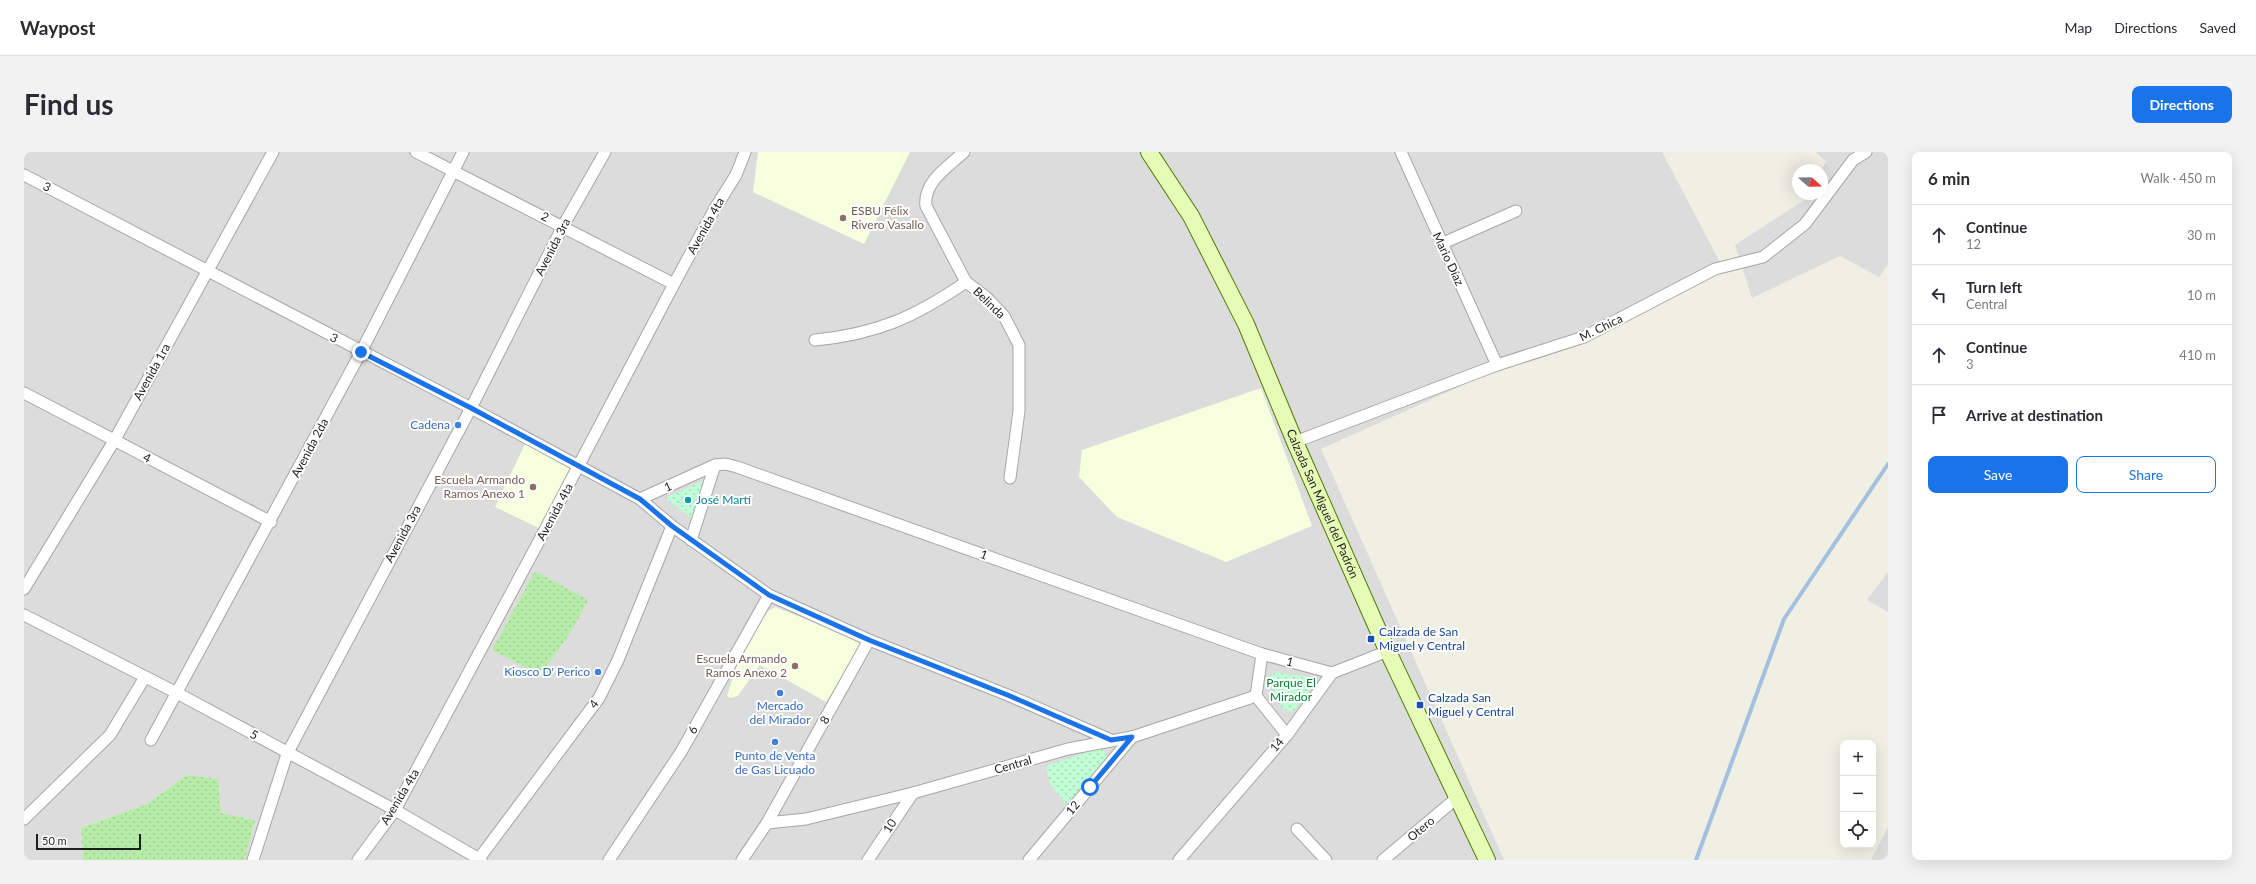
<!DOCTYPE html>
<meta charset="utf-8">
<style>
:root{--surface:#fff;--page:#f2f2f3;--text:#2b2b33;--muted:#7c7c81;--line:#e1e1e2;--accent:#1a73e8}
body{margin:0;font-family:Lato,sans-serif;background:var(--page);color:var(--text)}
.controls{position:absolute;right:12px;bottom:12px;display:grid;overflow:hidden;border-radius:8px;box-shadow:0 4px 16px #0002}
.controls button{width:36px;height:36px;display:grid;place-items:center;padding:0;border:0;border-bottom:1px solid var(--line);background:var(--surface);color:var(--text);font:20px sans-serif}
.compass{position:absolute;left:1768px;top:12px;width:36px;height:36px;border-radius:50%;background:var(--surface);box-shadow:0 4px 16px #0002;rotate:110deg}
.scale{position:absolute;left:12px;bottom:10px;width:105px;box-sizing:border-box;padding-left:4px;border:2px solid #1f1f1f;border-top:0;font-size:11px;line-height:14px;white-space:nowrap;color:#1f1f1f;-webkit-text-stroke:3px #fff;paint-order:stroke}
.stop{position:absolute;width:12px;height:12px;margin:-9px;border:3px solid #1a73e8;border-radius:50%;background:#fff}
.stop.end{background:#1a73e8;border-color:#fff;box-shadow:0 1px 4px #0008}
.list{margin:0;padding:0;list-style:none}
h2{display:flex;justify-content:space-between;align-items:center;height:52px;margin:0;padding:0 16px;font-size:17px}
h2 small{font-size:13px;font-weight:400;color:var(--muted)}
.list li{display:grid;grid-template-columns:26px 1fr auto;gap:12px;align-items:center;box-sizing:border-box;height:60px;padding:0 16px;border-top:1px solid var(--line)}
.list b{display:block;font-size:15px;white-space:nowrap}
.list p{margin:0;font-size:13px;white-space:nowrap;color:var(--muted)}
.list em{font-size:13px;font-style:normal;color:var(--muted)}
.actions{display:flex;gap:8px;padding:12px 16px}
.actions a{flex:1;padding:9px 0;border:1px solid var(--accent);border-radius:8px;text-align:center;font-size:14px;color:var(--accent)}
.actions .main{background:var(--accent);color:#fff}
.icon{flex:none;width:22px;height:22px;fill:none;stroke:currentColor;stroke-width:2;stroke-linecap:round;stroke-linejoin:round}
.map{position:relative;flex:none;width:1864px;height:708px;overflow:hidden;border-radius:8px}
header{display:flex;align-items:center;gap:24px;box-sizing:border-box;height:56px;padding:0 20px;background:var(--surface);border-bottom:1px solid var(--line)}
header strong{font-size:19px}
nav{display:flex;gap:22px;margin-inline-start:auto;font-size:14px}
.intro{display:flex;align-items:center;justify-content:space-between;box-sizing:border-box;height:96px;padding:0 24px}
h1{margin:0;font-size:28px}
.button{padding:10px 18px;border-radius:8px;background:var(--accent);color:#fff;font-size:14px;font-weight:700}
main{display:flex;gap:24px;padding:0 24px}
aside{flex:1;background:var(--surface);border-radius:8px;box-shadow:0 4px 16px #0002}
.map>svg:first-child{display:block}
</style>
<header>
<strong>Waypost</strong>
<nav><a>Map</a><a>Directions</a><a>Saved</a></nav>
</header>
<div class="intro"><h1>Find us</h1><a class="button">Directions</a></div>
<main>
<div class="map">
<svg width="1864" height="708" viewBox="0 0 1864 708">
<defs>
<pattern id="grass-dots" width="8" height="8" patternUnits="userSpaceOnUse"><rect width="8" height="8" fill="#b7eca8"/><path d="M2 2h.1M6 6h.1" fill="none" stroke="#9dca90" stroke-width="1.8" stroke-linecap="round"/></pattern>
<pattern id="park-dots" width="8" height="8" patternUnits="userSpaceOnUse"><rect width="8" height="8" fill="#c0fcd5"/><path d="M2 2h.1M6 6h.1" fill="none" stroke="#a5d8b6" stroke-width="1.8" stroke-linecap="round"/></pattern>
</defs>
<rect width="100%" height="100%" fill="#f0efe4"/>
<!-- residential -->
<g fill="#dddcdc">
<polygon points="0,0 1638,0 1699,116 1297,297 1480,708 221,708 231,668 197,661 163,623 123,652 57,676 59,708 0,708"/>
<polygon points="1792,0 1864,0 1864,112 1855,125 1816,104 1728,146 1711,93 1782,47 1784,42 1798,42 1797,18 1802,10"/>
<polygon points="1864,420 1864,460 1843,448"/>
<polygon points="1864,675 1864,708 1847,708"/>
</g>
<!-- education -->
<g fill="#f6ffde">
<polygon points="734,0 886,0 840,92 729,40"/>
<polygon points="1237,236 1288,374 1202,410 1093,365 1055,325 1058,298"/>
<polygon points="501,292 547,315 515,376 471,355"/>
<polygon points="751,455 838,489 838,493 802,550 736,513 714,544 706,546 703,544 718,498 744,459"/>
</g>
<!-- grass -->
<g fill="url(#grass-dots)">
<path d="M511,419L564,448C550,476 536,499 515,522L468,498Z"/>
<polygon points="163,623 194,627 197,661 231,668 221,708 59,708 57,676 123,652"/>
</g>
<!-- park -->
<g fill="url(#park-dots)">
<polygon points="681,328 669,367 641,346"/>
<polygon points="1249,520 1294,526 1269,560 1258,556 1245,529"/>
<polygon points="1078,595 1084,606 1043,653 1026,632 1022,614"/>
</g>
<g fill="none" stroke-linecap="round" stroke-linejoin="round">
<!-- stream -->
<polyline stroke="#a3c1df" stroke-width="4" points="1672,708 1760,467 1864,312"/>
<defs>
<g id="street">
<polyline points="392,0 650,132"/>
<path d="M940,0C924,15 899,30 902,54L942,130L962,145L980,164L995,193V259L986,326"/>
<polyline points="1377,0 1473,213"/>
<polyline points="0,23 447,256 616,347 648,374 745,443 845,488 986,544 1087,588"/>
<polyline points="1417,92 1492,59"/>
<path d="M791,188C853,182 891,165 942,130"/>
<polyline points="0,241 247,370"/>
<polyline points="1271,290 1473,213 1560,185 1691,117 1739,105 1781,72 1829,8 1842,0"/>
<polyline points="616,347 691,313 701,312 713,315 1238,502 1308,521"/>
<polyline points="667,388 691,313"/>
<polyline points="0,437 90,289 249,0"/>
<polyline points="0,463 153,541 371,658 457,708"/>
<polyline points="1238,502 1232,544 1263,583"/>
<polyline points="127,588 337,200 439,0"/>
<polyline points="0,667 86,583 121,525"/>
<polyline points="743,671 782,667 889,641 1044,597 1108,585 1232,544"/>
<polyline points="1273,677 1302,708"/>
<polyline points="229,708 263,602 447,256 539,74 581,0"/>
<polyline points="334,708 371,658 515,389 650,132 690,58 712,23 721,0"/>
<polyline points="454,708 575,546 594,508 648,374"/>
<polyline points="585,708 657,600 745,443"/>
<polyline points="718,708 743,671 845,488"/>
<polyline points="844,708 889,641"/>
<polyline points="1005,708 1108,585"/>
<polyline points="1155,708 1263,583 1308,521 1364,499"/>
<polyline points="1359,708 1434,645"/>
</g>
<g id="secondary">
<path id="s1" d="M1125,0L1167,64L1222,172L1271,290L1358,487L1463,708"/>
</g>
</defs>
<!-- street casing -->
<use href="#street" stroke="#a6a6a6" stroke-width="13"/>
<!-- secondary casing -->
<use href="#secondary" stroke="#4d7b00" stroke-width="18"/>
<!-- street -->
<use href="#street" stroke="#fff" stroke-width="11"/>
<!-- secondary -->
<use href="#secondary" stroke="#e6fcb6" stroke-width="16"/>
</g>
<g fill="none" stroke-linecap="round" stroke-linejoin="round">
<!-- route -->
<polyline stroke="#1a73e8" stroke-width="5" points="337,200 447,256 616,347 648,374 745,443 845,488 986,544 1087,588 1108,585 1066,635"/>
</g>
<!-- markers -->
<g fill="#8d6e63" stroke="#fff" stroke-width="1.5">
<circle cx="819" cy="66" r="4"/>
<circle cx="509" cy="335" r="4"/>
<circle cx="771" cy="514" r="4"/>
</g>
<g fill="#3f7fe0" stroke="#fff" stroke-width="1.5">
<circle cx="434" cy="273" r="4"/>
<circle cx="574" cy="520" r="4"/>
<circle cx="756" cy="541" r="4"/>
<circle cx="751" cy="590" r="4"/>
</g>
<circle fill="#0f9aa8" stroke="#fff" stroke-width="1.5" cx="664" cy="348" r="4"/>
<g fill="#1a4fb4" stroke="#fff" stroke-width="1.5">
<rect x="1343" y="483" width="8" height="8" rx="2"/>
<rect x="1392" y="549" width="8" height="8" rx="2"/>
</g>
<g text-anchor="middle" stroke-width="4" stroke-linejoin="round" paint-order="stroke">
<!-- street labels -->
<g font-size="12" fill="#1f1f1f" stroke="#fff">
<text transform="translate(23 35) rotate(27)" y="4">3</text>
<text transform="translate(521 65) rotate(26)" y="4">2</text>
<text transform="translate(682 74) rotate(-61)" y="4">Avenida 4ta</text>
<text transform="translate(529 95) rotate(-63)" y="4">Avenida 3ra</text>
<text transform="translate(1424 107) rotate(65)" y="4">Mario Díaz</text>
<text transform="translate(965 151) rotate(44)" y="4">Belinda</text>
<text transform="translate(1577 176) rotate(-26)" y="4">M. Chica</text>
<text transform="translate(310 186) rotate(28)" y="4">3</text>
<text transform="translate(128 220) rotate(-61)" y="4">Avenida 1ra</text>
<text transform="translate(286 296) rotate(-62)" y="4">Avenida 2da</text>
<text transform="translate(123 306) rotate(27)" y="4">4</text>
<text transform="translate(644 335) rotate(-24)" y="4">1</text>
<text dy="4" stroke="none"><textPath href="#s1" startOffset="393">Calzada San Miguel del Padrón</textPath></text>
<text transform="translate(531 360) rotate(-62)" y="4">Avenida 4ta</text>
<text transform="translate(379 382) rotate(-62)" y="4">Avenida 3ra</text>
<text transform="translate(960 403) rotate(20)" y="4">1</text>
<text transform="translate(1266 510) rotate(15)" y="4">1</text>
<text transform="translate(570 552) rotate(-54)" y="4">4</text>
<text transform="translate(801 568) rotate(-61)" y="4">8</text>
<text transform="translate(669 578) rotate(-61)" y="4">6</text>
<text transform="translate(230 583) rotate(29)" y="4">5</text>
<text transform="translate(1253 593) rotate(-49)" y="4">14</text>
<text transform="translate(989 613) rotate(-16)" y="4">Central</text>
<text transform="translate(376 645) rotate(-59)" y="4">Avenida 4ta</text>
<text transform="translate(1049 656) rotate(-50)" y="4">12</text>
<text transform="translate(866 674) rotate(-57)" y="4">10</text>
<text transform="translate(1397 677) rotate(-40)" y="4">Otero</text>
</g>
<!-- education labels -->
<g font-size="12" fill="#785e54" stroke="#fff" text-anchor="end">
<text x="827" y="63" text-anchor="start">ESBU Félix<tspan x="827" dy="14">Rivero Vasallo</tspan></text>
<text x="501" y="332">Escuela Armando<tspan x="501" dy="14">Ramos Anexo 1</tspan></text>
<text x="763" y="511">Escuela Armando<tspan x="763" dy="14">Ramos Anexo 2</tspan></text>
</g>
<!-- shop labels -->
<g font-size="12" fill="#366cbe" stroke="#fff" text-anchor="end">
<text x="426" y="277">Cadena</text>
<text x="566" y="524">Kiosco D' Perico</text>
<text x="756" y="558" text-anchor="middle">Mercado<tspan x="756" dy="14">del Mirador</tspan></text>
<text x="751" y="608" text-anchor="middle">Punto de Venta<tspan x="751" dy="14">de Gas Licuado</tspan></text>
</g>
<!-- culture labels -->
<g font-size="12" fill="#0d838f" stroke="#fff" text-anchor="start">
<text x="672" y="352">José Martí</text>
</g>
<!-- transit labels -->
<g font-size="12" fill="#164399" stroke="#fff" text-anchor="start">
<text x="1355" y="484">Calzada de San<tspan x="1355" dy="14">Miguel y Central</tspan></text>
<text x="1404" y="550">Calzada San<tspan x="1404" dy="14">Miguel y Central</tspan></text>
</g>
<!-- park labels -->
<g font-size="12" fill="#078233" stroke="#fff">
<text x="1267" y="535">Parque El<tspan x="1267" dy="14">Mirador</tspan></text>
</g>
</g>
</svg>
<div class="controls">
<button>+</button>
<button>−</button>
<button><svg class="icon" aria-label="locate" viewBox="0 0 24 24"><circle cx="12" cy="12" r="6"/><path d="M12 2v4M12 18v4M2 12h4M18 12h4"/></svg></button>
</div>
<svg class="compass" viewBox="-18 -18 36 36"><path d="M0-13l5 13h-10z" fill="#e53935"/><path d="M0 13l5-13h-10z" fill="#7c7c81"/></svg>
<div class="scale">50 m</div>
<div class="stop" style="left:1066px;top:635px"></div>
<div class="stop end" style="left:337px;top:200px"></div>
</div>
<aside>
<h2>6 min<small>Walk · 450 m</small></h2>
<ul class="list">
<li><svg class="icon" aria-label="ahead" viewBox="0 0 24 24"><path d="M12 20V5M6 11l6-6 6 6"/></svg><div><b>Continue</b><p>12</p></div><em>30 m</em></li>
<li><svg class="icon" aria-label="left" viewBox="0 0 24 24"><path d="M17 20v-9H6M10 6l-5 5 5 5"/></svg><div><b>Turn left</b><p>Central</p></div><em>10 m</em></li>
<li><svg class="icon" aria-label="ahead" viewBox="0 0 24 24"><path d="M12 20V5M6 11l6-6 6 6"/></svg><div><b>Continue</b><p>3</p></div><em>410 m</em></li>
<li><svg class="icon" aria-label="arrive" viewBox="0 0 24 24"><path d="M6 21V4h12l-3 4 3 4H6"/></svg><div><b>Arrive at destination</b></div></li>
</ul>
<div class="actions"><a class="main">Save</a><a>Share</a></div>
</aside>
</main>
